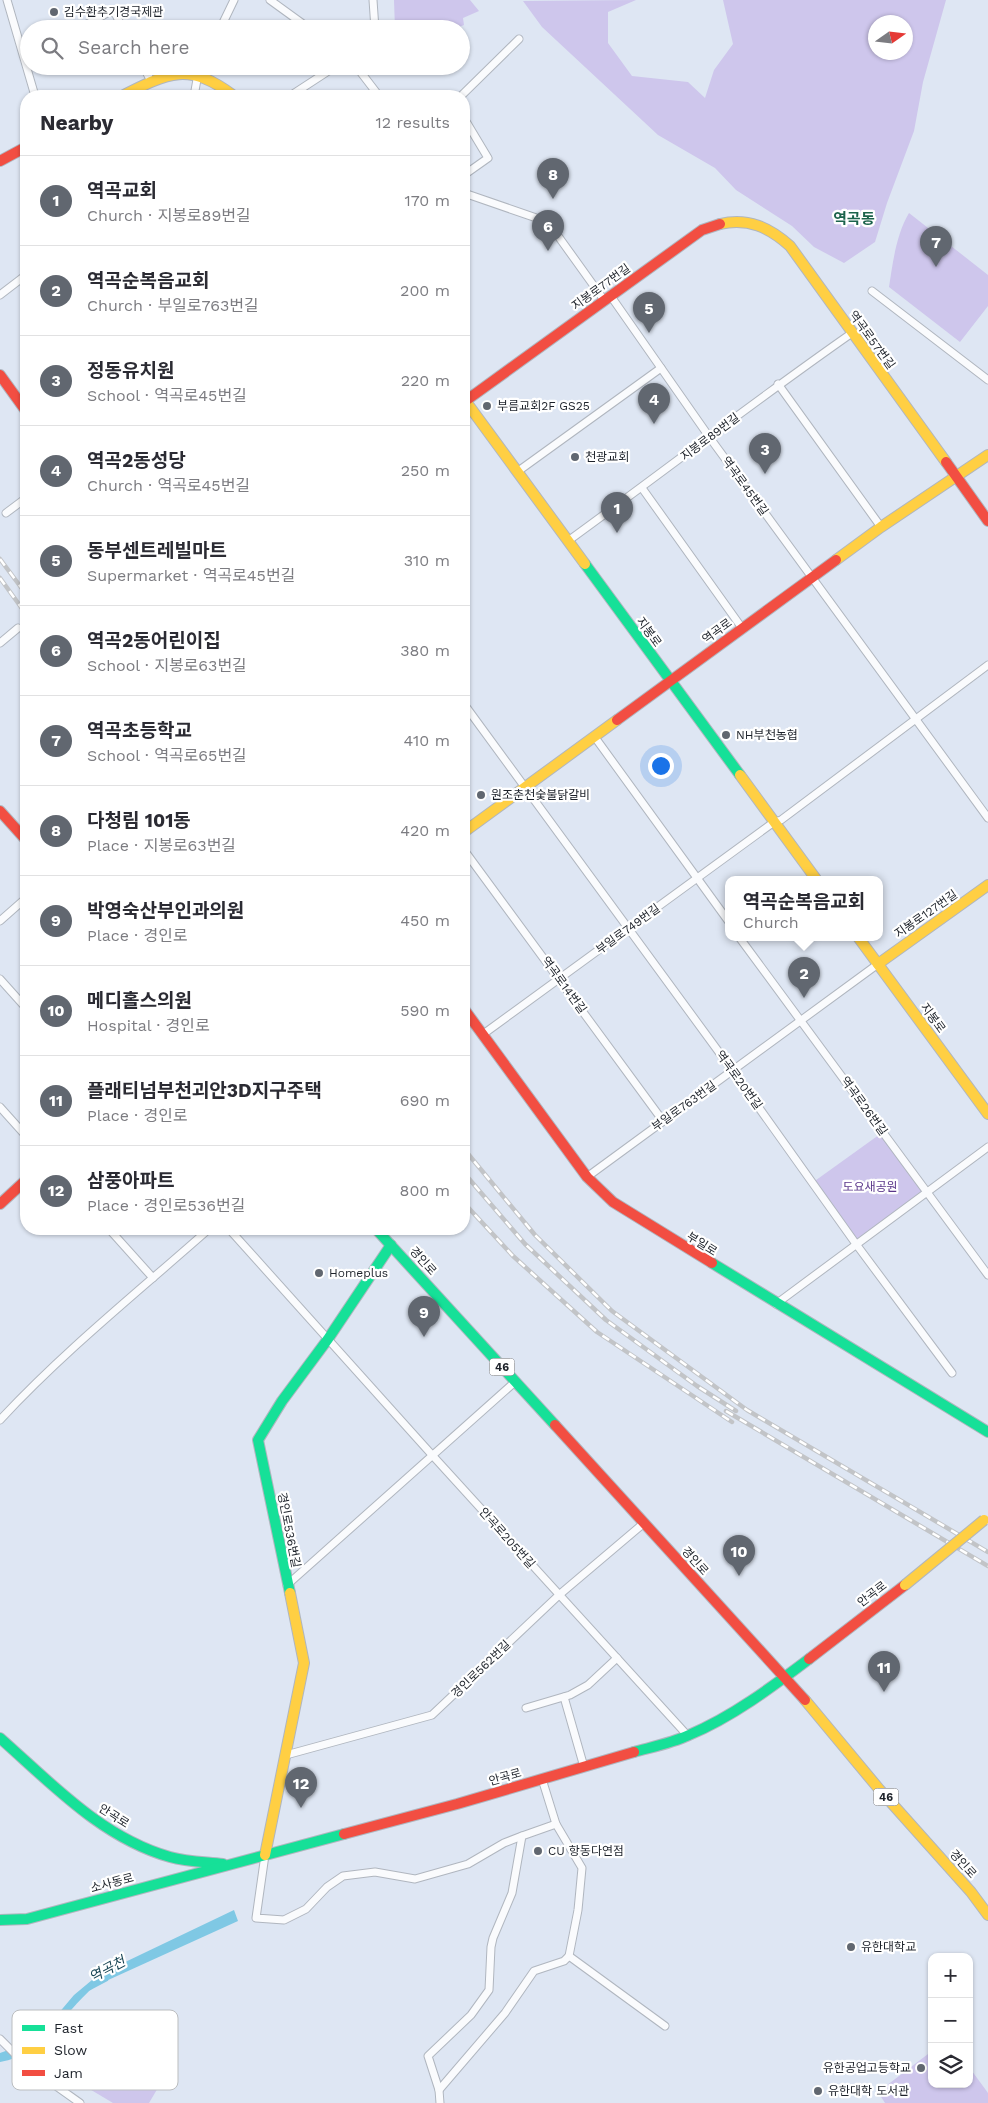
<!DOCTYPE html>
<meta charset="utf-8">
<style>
:root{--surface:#fff;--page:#f7f7f7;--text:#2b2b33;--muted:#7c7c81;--line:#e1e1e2;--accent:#616770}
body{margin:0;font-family:"Work Sans","Noto Sans KR",sans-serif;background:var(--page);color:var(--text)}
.controls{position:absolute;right:15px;bottom:15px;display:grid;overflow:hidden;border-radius:10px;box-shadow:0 1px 4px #0004}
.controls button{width:45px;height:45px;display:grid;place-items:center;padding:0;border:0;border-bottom:1px solid var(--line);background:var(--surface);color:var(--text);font:25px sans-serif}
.compass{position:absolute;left:868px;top:15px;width:45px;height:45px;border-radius:50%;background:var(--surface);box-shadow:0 1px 4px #0004;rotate:76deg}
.you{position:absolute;left:660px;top:765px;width:18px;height:18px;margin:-12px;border:4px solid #fff;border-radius:50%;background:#1a73e8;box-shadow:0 0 0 8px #1a73e833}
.badge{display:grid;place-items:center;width:32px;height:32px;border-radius:50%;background:var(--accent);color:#fff;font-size:16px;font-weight:700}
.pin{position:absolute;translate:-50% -41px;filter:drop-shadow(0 1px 2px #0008)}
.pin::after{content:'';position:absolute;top:26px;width:18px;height:15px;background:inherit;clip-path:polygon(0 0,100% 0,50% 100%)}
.popup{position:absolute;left:725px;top:876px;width:158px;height:65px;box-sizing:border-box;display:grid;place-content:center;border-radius:10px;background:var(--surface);filter:drop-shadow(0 1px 4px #0005);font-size:16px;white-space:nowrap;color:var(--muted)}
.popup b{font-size:19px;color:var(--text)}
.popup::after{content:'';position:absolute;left:50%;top:100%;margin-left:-10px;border:10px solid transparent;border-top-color:var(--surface)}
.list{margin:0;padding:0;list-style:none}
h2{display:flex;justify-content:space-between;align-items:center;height:65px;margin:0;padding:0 20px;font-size:21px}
h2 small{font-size:16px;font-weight:400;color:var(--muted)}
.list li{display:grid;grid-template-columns:32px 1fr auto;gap:15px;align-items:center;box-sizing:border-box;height:90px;padding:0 20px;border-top:1px solid var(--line)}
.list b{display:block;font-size:19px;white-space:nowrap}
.list p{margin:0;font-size:16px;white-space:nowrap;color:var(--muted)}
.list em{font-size:16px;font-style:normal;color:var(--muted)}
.icon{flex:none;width:28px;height:28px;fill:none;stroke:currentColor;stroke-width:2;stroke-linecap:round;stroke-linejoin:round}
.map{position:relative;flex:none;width:988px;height:2103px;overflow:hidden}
.search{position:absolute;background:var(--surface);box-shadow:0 1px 4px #0004;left:20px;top:20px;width:450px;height:55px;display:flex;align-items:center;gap:12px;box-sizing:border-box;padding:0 18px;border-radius:28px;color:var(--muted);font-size:19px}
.panel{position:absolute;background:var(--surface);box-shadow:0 1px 4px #0004;left:20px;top:90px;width:450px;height:1145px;border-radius:20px}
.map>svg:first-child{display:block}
</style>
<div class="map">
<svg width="988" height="2103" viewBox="0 0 988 2103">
<rect width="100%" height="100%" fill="#dee6f3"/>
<!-- green -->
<g fill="#cec6ec" fill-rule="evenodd">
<polygon points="394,0 470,0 479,11 463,18 464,25 454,29 395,29"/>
<path d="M636,0L608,12V43L632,76L688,82L705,98L714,70L733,44L723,0H946L923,82L914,131L887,203L875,242L844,263L814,247L792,226L736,190L715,168L658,135L542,27L523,1ZM906,22V52H876V22Z"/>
<path d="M909,213L988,275V306L960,342L889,287C893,262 896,235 909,213Z"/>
<polygon points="883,1132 927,1193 856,1244 812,1183"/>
<polygon points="100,2030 171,2076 163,2088 159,2086 149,2103 113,2103 61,2072"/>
<polygon points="932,2051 932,2084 969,2084 969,2067 988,2093 988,2103 885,2103 878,2092"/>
</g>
<!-- water -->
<path fill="#7fc8e4" d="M234,1910L238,1921L95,1986C62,2013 46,2054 0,2062V2053L31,2042L41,2034L74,1995L98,1975Z"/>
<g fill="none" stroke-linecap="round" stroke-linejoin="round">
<!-- stream -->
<polyline stroke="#7fc8e4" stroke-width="2.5" points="90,1989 107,1980"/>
<defs>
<g id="street">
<polyline points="7,0 35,96"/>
<polyline points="270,0 310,29"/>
<polyline points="373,0 375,29"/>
<polyline points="78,29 109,12 115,13 123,29"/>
<polyline points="220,29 234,0"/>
<polyline points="143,66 151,81"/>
<polyline points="356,66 379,96"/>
<polyline points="194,96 198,74 202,66"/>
<polyline points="290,96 336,66"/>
<polyline points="461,96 519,39"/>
<polyline points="464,118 488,158 464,175"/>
<polyline points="464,193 548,222 604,300"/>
<polyline points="872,291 988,380"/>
<polyline points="0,295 26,275"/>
<polyline points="610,295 710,438 988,818"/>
<polyline points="778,384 881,527"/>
<polyline points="517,472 661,368"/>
<polyline points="642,488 742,628"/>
<polyline points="6,513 26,498"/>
<path d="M568,541C663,472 756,400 852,333"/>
<polyline points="0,643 18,628"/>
<polyline points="464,704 732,1070 856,1244 952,1373"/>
<polyline points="594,736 729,922"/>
<polyline points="464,850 663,1121"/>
<polyline points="0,921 26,898"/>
<polyline points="739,937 988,1275"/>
<polyline points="0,979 26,1008"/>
<polyline points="482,1035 774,822 781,820 988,665"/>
<polyline points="0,1107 26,1136"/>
<polyline points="587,1177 878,964"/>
<polyline points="109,1229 153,1278"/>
<polyline points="229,1229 433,1456 688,1736"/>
<polyline points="776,1304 988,1147"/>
<path d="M0,1420C64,1351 139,1291 209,1229"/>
<polyline points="287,1585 516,1381"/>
<polyline points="564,1697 584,1767"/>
<polyline points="526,1708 570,1695 588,1685 617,1658"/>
<polyline points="286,1755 432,1715 559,1595 644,1523"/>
<polyline points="542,1779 556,1824 582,1868 578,1910 569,1956"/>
<polyline points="265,1855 256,1918 284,1920 306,1909 327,1887 343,1876 375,1872 415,1879 468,1864 504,1843 522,1836"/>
<polyline points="0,2039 25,2064 80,2103"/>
<polyline points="439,2090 505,2013 534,1971 564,1961 569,1956 665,2026"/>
<polyline points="440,2103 439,2090 428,2056 471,2015 489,1990 491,1947 493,1938 512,1893 522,1836 556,1824"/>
</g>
<g id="fast">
<polyline points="585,564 740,775"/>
<polyline points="376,1229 555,1425"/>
<polyline points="712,1263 988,1432"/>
<polyline points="290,1593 258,1440 282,1401 328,1339 391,1245"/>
<path d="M0,1738C51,1783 102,1838 170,1857C187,1862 206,1862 223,1864"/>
<path d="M634,1752C652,1747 672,1743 689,1735C732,1717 772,1687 809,1659"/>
<polyline points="0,1920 27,1919 344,1834"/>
</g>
<g id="slow">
<path d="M122,96C169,72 189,62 234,96"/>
<path d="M720,224C748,217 770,228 790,246L946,462"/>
<polyline points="464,399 585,564"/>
<polyline points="836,560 881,527 988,455"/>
<polyline points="740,775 816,879"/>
<polyline points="464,832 617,720"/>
<polyline points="858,937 988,1114"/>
<polyline points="878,964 988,885"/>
<polyline points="805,1700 879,1789 971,1892 988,1915"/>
<polyline points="265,1855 304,1663 290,1593"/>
</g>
<g id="jam">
<polyline points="0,161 26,147"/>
<polyline points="0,375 26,411"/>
<polyline points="464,402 702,230 720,224"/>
<polyline points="946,462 988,521"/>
<polyline points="617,720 836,560"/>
<polyline points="0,811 26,840"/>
<polyline points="464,1009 587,1177 613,1202 712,1263"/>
<polyline points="0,1204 26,1180"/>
<polyline points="555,1425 805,1700"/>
<polyline points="809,1659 905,1585"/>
<polyline points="344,1834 457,1804 634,1752"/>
</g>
</defs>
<!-- street casing -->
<use href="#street" stroke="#b0b6bf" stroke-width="9"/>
<!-- fast casing -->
<use href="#fast" stroke="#b0b6bf" stroke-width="12"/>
<!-- slow casing -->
<use href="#slow" stroke="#b0b6bf" stroke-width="12"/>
<!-- jam casing -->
<use href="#jam" stroke="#b0b6bf" stroke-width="12"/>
<!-- street -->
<use href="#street" stroke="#fafbfd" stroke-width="7"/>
<!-- fast -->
<use href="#fast" stroke="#16e098" stroke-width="10"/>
<!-- slow -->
<use href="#slow" stroke="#ffcf43" stroke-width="10"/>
<!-- jam -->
<use href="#jam" stroke="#f24e42" stroke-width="10"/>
<defs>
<g id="rail">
<polyline points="0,559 26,594"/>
<polyline points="0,578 26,614"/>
<polyline points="464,1149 535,1235 612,1311 747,1410 988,1552"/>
<polyline points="464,1173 525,1244 606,1320 697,1386 736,1411"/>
<polyline points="464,1203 513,1256 597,1332 732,1422"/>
<polyline points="726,1411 988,1566"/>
</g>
</defs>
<!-- rail casing -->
<use href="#rail" stroke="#c2c4c7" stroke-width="4.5"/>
<!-- rail -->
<use href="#rail" stroke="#fff" stroke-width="2.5" stroke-dasharray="8" stroke-linecap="butt"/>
<defs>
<polyline id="slow-bridge" points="905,1585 984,1520"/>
</defs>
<!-- slow-bridge casing -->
<use href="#slow-bridge" stroke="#b0b6bf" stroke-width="12" stroke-linecap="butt"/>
<!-- slow-bridge -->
<use href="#slow-bridge" stroke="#ffcf43" stroke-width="10"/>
</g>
<!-- markers -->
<g fill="#616770" stroke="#fff" stroke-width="2">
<circle cx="54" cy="12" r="5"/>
<circle cx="487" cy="406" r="5"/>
<circle cx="575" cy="457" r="5"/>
<circle cx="726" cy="735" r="5"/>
<circle cx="481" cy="795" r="5"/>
<circle cx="319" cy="1273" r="5"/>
<circle cx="538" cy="1851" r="5"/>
<circle cx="851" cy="1947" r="5"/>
<circle cx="921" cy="2068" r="5"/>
<circle cx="818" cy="2091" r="5"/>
</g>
<g text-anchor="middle" stroke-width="4.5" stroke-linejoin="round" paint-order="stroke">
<!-- shield labels -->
<g fill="#fff" stroke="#61646a" stroke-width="1">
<rect x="489.5" y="1358.5" width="25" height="17" rx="4"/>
<rect x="873.5" y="1788.5" width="25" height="17" rx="4"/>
</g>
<g font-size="11" font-weight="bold" fill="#1d222a">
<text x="502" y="1371">46</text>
<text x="886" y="1801">46</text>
</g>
<!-- poi labels -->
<g font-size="12" fill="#1d222a" stroke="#fff" text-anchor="start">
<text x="64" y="16">김수환추기경국제관</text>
<text x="497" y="410">부름교회2F GS25</text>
<text x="585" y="461">천광교회</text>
<text x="736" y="739">NH부천농협</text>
<text x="491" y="799">원조춘천숯불닭갈비</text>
<text x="329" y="1277">Homeplus</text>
<text x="548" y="1855">CU 항동다연점</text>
<text x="861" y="1951">유한대학교</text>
<text x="911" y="2072" text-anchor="end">유한공업고등학교</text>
<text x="828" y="2095">유한대학 도서관</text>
</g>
<!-- street labels -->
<g font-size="12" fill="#1d222a" stroke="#fff">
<text transform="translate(601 287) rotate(-36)" y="4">지봉로77번길</text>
<text transform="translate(872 340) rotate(54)" y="4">역곡로57번길</text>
<text transform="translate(710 437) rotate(-37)" y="4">지봉로89번길</text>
<text transform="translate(745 486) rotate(54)" y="4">역곡로45번길</text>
<text transform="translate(717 631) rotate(-36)" y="4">역곡로</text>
<text transform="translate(649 632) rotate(54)" y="4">지봉로</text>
<text transform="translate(926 914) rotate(-35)" y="4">지봉로127번길</text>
<text transform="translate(628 929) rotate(-36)" y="4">부일로749번길</text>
<text transform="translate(564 985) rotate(54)" y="4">역곡로14번길</text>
<text transform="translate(933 1018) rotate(54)" y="4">지봉로</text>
<text transform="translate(739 1080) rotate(54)" y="4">역곡로20번길</text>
<text transform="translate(684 1106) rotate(-36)" y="4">부일로763번길</text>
<text transform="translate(864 1106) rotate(54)" y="4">역곡로26번길</text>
<text transform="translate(702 1244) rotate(32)" y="4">부일로</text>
<text transform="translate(423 1261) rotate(48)" y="4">경인로</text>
<text transform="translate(289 1530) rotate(79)" y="4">경인로536번길</text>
<text transform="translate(507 1538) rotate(48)" y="4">안곡로205번길</text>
<text transform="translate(695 1561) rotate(48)" y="4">경인로</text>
<text transform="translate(872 1594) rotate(-37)" y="4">안곡로</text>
<text transform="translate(481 1669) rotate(-44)" y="4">경인로562번길</text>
<text transform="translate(505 1777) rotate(-16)" y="4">안곡로</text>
<text transform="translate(114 1816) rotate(32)" y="4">안곡로</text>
<text transform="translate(963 1864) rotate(48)" y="4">경인로</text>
<text transform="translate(112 1883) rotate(-15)" y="4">소사동로</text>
</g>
<!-- park labels -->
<g font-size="12" fill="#5a368a" stroke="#fff">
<text x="870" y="1191">도요새공원</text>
</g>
<!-- water labels -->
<g font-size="14" font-style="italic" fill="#174453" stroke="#fff">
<text transform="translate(107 1969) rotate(-28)" y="5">역곡천</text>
</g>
<!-- quarter labels -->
<g font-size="15" font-weight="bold" fill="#1c634c" stroke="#fff">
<text x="854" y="224">역곡동</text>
</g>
</g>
<!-- legend -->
<rect x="12" y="2010" width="166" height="80" rx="8" fill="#fff" stroke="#bbbdbf" stroke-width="1"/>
<rect x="22" y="2025" width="23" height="6" fill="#16e098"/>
<rect x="22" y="2047" width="23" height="7" fill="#ffcf43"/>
<rect x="22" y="2070" width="23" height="6" fill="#f24e42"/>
<g font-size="14" fill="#1d222a">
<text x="54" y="2033">Fast</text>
<text x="54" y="2055">Slow</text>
<text x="54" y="2078">Jam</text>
</g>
</svg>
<div class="controls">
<button>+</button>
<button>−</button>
<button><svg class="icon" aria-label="layers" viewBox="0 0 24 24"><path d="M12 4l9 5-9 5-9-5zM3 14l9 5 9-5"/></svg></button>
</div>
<svg class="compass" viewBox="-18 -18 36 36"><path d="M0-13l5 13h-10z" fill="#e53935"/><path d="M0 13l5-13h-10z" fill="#7c7c81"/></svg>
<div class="you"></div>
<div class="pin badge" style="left:617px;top:533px">1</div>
<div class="pin badge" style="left:804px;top:998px">2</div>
<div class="popup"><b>역곡순복음교회</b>Church</div>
<div class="pin badge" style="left:765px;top:474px">3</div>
<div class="pin badge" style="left:654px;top:424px">4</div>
<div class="pin badge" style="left:649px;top:333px">5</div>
<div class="pin badge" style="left:548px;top:251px">6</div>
<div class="pin badge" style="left:936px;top:267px">7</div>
<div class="pin badge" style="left:553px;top:199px">8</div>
<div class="pin badge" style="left:424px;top:1337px">9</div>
<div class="pin badge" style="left:739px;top:1576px">10</div>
<div class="pin badge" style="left:884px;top:1692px">11</div>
<div class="pin badge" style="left:301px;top:1808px">12</div>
<div class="search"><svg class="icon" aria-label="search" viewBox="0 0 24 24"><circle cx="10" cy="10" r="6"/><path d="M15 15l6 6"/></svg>Search here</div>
<section class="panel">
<h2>Nearby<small>12 results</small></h2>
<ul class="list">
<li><span class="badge">1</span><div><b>역곡교회</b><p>Church · 지봉로89번길</p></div><em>170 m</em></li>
<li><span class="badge">2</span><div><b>역곡순복음교회</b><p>Church · 부일로763번길</p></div><em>200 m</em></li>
<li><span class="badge">3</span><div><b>정동유치원</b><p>School · 역곡로45번길</p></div><em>220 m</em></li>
<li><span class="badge">4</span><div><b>역곡2동성당</b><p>Church · 역곡로45번길</p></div><em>250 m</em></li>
<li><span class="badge">5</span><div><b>동부센트레빌마트</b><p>Supermarket · 역곡로45번길</p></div><em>310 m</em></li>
<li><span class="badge">6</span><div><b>역곡2동어린이집</b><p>School · 지봉로63번길</p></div><em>380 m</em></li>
<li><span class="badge">7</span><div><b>역곡초등학교</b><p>School · 역곡로65번길</p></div><em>410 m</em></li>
<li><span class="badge">8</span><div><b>다청림 101동</b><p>Place · 지봉로63번길</p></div><em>420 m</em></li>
<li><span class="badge">9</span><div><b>박영숙산부인과의원</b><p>Place · 경인로</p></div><em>450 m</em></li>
<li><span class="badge">10</span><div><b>메디홀스의원</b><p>Hospital · 경인로</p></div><em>590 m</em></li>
<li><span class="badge">11</span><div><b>플래티넘부천괴안3D지구주택</b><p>Place · 경인로</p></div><em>690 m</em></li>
<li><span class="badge">12</span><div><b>삼풍아파트</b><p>Place · 경인로536번길</p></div><em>800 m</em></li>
</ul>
</section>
</div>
